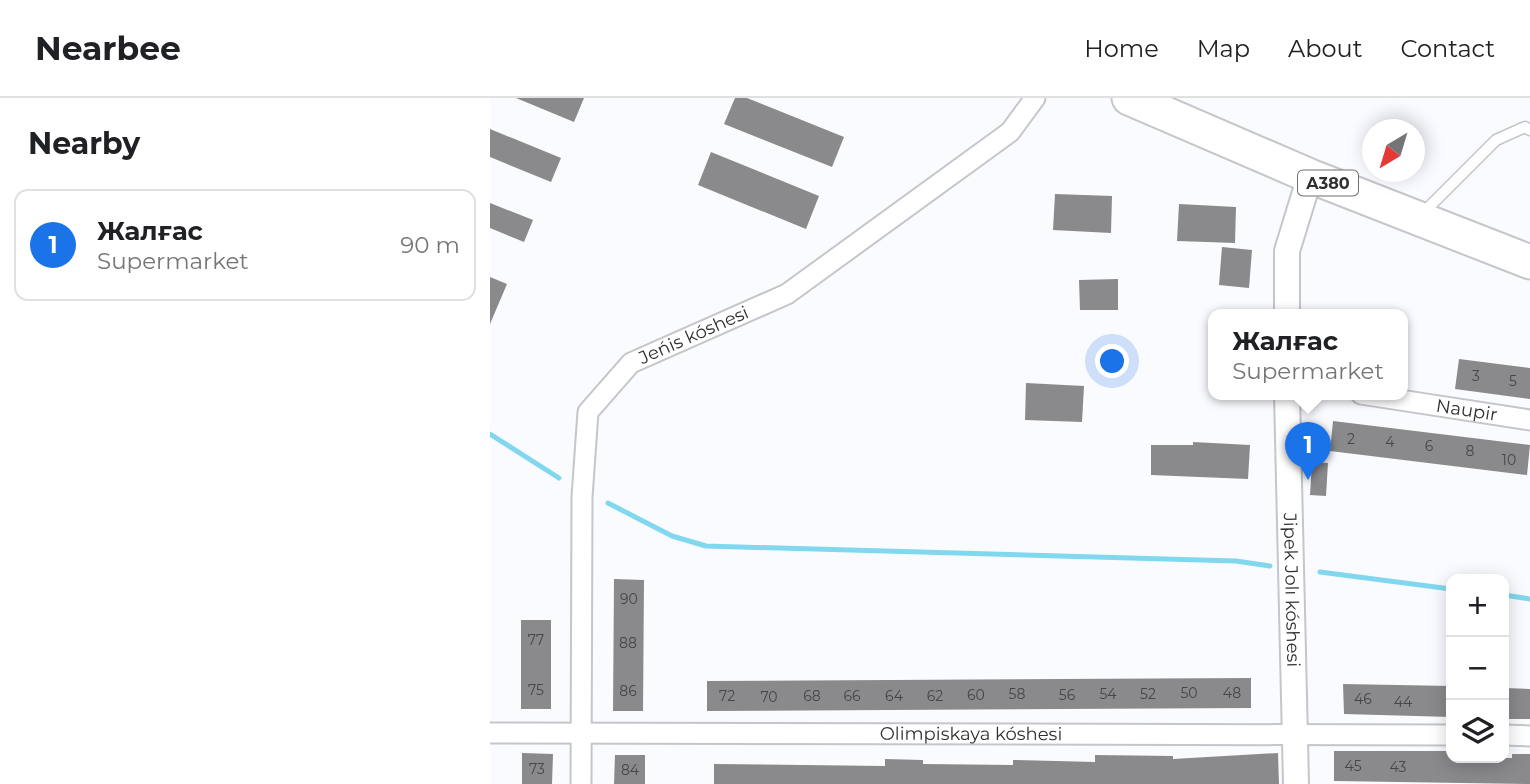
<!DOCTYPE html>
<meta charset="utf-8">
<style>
:root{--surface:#fff;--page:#f6f6f6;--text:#202124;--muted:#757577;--line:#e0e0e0;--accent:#1a73e8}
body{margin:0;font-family:Montserrat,sans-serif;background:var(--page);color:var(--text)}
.controls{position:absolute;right:21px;bottom:21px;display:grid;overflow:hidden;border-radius:14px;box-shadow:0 4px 18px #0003}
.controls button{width:63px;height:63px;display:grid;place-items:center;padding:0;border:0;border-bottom:2px solid var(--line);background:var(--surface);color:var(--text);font:35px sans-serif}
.compass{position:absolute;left:872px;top:21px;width:63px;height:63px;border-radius:50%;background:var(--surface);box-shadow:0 4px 18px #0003;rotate:218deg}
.you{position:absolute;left:623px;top:264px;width:24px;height:24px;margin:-18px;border:5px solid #fff;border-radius:50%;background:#1a73e8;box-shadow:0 0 0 10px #1a73e833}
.badge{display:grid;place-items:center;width:46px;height:46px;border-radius:50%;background:var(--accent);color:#fff;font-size:23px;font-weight:700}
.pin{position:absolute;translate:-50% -58px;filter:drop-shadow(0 2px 4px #0008)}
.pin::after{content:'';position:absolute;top:37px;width:24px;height:21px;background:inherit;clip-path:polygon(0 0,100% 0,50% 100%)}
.popup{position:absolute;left:718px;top:211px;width:200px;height:91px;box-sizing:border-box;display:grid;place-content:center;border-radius:14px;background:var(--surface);filter:drop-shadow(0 2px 5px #0005);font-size:23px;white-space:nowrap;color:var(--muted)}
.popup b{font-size:26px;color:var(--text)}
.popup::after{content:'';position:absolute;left:50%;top:100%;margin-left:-14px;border:14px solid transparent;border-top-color:var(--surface)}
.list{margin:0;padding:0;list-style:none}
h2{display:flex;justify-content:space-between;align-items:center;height:91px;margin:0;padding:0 28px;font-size:30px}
h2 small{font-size:23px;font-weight:400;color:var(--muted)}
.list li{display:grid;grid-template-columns:46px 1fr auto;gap:21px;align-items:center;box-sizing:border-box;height:112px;margin:0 14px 14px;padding:0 14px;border:2px solid var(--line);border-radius:14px}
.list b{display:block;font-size:26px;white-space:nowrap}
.list p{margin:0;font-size:23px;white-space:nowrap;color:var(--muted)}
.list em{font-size:23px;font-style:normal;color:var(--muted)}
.icon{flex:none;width:38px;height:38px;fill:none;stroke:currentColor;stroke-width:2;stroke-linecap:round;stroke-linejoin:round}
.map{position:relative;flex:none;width:1040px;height:686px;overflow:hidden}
header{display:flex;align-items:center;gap:42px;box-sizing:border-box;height:98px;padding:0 35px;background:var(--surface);border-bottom:2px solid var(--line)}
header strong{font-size:33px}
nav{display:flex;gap:38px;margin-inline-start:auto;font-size:24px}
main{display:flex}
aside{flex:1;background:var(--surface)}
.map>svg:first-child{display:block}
</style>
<header>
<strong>Nearbee</strong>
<nav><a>Home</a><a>Map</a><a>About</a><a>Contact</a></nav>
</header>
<main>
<aside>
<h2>Nearby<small></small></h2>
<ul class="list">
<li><span class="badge">1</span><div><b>Жалғас</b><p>Supermarket</p></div><em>90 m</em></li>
</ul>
</aside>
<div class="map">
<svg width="1040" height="686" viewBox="0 0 1040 686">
<rect width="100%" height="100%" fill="#fafbfe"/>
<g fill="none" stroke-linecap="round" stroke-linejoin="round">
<!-- stream -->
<g stroke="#81d8ee" stroke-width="5">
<polyline points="0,336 69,380"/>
<polyline points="118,405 182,438 216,448 746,463 780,468"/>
<polyline points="830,474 961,491"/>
<polyline points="1014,497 1040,501"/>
</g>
</g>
<!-- building -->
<g fill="#8a8a8d">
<polygon points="26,0 94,0 84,24"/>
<polygon points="245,0 257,0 354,39 342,69 234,26"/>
<polygon points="0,31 71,60 61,84 0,59"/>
<polygon points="221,54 329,98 316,131 208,87"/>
<polygon points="565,96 622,98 621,135 563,132"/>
<polygon points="0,105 43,122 34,144 0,130"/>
<polygon points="689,106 746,109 745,145 687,143"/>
<polygon points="732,149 762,152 759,190 729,187"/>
<polygon points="0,179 17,186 0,226"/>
<polygon points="628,181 628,212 590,212 589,182"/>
<polygon points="969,261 1040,270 1040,301 965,291"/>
<polygon points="536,285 594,288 592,324 535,322"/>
<polygon points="843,323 1040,347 1037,377 840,353"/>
<polygon points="703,344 760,347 758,381 661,377 661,347 703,347"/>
<polygon points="822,364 838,365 836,398 820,397"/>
<polygon points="124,481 154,482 153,613 123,613"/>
<rect x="31" y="522" width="30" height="89"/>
<polygon points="761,580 761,610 217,613 217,583"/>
<polygon points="853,586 961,588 961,619 854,616"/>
<polygon points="1014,590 1040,591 1040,621 1014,621"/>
<polygon points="844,653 961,653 961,660 1022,660 1022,656 1040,656 1040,686 844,683"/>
<polygon points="32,655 63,656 62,686 32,686"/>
<polygon points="788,655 789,686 224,686 224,666 395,668 395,661 433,662 433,666 523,667 523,662 605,664 605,657 683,658 683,661"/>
<polygon points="125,657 155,657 155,686 124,686"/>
</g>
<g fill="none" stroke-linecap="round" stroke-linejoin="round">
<defs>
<polyline id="service" points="931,117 1006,42 1035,29 1040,32"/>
<g id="minor">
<path id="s1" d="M871,296L1040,322"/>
<path id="s2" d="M0,635L961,637"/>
<polyline points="1014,637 1040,638"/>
<path id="s3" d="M91,686L92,399L98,314L141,265L297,196L520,34L545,0"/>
</g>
<g id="tertiary">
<polyline points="797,216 797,153 820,78"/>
<path id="s4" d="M797,296L806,686"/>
</g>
<polyline id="trunk" points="639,0 820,78 1040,164"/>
</defs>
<!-- service casing -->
<use href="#service" stroke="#c5c6c9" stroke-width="13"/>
<!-- minor casing -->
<use href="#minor" stroke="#c5c6c9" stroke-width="23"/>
<!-- tertiary casing -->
<use href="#tertiary" stroke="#c5c6c9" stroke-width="28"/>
<!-- trunk casing -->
<use href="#trunk" stroke="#c5c6c9" stroke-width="37"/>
<!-- service -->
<use href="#service" stroke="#fff" stroke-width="10"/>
<!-- minor -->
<use href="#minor" stroke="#fff" stroke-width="19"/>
<!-- tertiary -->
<use href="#tertiary" stroke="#fff" stroke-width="24"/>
<!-- trunk -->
<use href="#trunk" stroke="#fff" stroke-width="33"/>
</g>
<g text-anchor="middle" stroke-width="6" stroke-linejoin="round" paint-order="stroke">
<!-- number labels -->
<g font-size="14" fill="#464648">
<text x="986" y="283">3</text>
<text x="1023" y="288">5</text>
<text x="861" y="346">2</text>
<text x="900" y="349">4</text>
<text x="939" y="353">6</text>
<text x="980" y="358">8</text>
<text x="1019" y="367">10</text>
<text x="139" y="506">90</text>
<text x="46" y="547">77</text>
<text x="138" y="550">88</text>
<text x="46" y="597">75</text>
<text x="138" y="598">86</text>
<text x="699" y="600">50</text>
<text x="742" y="600">48</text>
<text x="527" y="601">58</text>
<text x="618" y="601">54</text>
<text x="658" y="601">52</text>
<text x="486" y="602">60</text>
<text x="577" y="602">56</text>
<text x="237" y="603">72</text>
<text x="322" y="603">68</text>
<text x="362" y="603">66</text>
<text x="404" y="603">64</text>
<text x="445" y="603">62</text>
<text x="279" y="604">70</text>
<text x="873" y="606">46</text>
<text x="913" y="609">44</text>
<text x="863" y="673">45</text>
<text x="908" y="674">43</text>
<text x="47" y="676">73</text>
<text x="140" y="677">84</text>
</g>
<!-- shield labels -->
<rect fill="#fff" stroke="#6e6e6f" stroke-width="2" x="808" y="72.5" width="60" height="25" rx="5"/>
<g font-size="16" font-weight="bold" fill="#303031">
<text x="838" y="91">A380</text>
</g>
<!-- street labels -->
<g font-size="18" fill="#303031" stroke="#fff">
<text dy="6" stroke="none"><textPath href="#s3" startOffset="506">Jeńis kóshesi</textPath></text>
<text dy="6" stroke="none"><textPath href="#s1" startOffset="107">Naupir</textPath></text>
<text dy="6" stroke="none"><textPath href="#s4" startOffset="196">Jipek Jolı kóshesi</textPath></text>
<text dy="6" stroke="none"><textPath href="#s2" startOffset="481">Olimpiskaya kóshesi</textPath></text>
</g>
</g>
</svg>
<div class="controls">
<button>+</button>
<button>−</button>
<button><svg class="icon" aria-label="layers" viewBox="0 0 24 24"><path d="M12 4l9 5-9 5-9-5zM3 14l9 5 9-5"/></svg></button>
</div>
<svg class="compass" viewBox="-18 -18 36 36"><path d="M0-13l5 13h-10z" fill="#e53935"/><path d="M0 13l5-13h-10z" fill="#757577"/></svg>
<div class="you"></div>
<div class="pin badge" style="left:818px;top:382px">1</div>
<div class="popup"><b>Жалғас</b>Supermarket</div>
</div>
</main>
